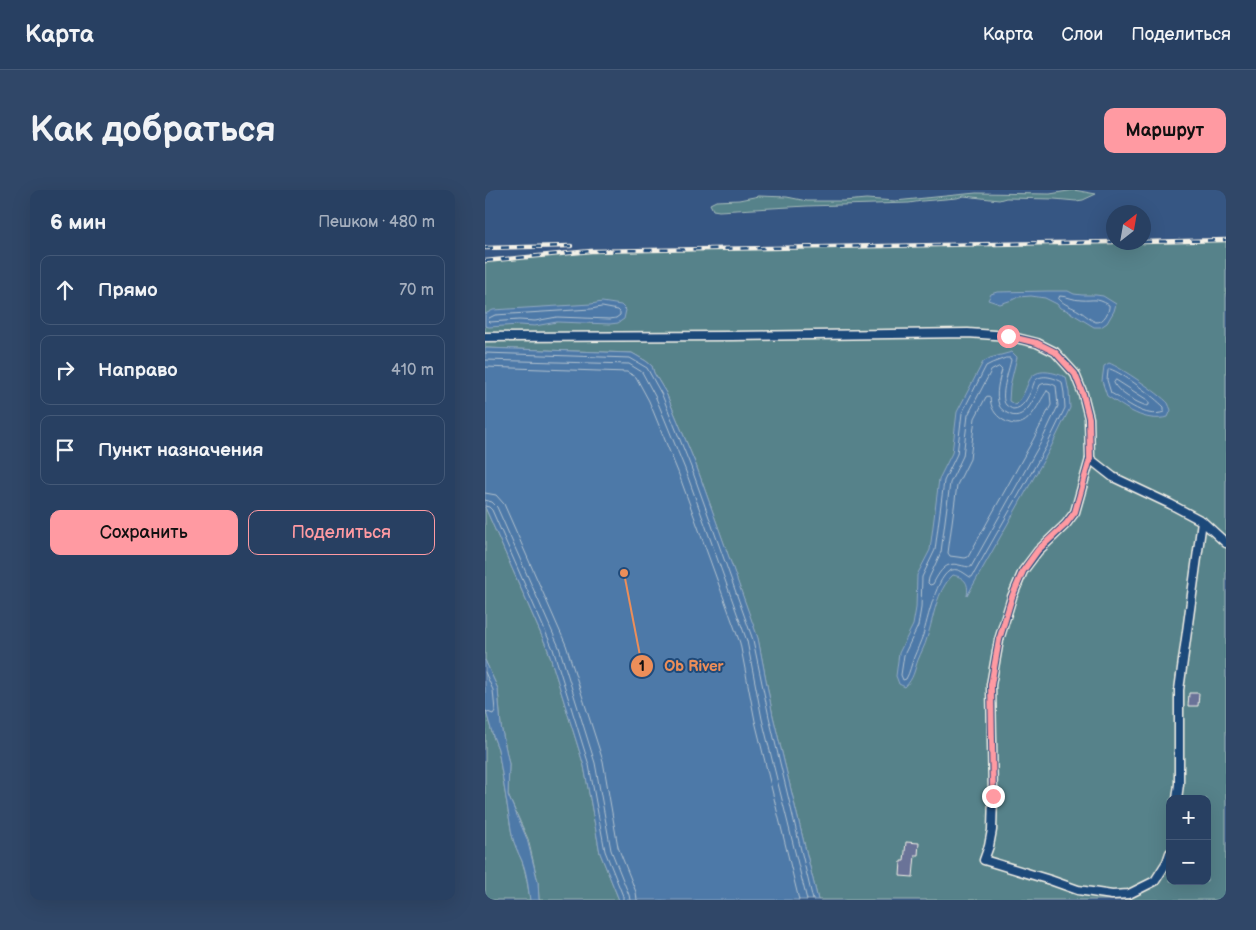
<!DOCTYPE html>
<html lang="ru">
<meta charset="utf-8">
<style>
:root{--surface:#284062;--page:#304768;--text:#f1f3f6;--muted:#a5afbe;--line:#445977;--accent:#ff9aa2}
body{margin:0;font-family:"Balsamiq Sans",sans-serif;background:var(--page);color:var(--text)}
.controls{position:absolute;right:15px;bottom:15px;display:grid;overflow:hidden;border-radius:10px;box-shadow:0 5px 20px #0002}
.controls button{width:45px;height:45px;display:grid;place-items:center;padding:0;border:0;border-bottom:1px solid var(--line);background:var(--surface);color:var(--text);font:25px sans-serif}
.compass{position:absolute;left:621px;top:15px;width:45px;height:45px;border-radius:50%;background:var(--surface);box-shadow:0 5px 20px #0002;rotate:31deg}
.stop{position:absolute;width:15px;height:15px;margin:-11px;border:4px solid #ff9aa2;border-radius:50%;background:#fff}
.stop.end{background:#ff9aa2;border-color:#fff;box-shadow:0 1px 5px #0008}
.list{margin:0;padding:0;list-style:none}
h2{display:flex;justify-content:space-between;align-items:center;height:65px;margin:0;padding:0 20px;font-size:21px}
h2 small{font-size:16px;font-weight:400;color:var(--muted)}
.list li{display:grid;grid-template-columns:32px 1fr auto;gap:15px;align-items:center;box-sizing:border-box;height:70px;margin:0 10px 10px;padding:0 10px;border:1px solid var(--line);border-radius:10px}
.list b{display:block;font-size:19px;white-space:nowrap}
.list em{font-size:16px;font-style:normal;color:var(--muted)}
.actions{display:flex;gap:10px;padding:15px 20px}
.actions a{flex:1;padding:11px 0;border:1px solid var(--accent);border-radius:10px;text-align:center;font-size:18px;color:var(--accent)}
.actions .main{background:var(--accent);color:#111}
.icon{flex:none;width:28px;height:28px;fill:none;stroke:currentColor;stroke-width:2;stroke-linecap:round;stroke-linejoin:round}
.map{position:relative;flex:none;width:741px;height:710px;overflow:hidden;border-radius:10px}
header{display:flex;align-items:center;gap:30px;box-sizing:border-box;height:70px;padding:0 25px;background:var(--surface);border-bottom:1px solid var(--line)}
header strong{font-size:24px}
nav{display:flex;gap:28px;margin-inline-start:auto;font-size:18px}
.intro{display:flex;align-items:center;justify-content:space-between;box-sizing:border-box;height:120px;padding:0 30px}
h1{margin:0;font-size:35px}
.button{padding:12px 22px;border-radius:10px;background:var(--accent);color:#111;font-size:18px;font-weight:700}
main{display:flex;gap:30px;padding:0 30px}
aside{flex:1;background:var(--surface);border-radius:10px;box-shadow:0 5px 20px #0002}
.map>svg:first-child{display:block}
</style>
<header>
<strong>Карта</strong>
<nav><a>Карта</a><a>Слои</a><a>Поделиться</a></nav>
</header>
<div class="intro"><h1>Как добраться</h1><a class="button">Маршрут</a></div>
<main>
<aside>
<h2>6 мин<small>Пешком · 480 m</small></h2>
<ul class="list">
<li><svg class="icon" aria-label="ahead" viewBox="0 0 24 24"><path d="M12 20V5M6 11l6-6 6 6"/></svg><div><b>Прямо</b></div><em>70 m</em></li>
<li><svg class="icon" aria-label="right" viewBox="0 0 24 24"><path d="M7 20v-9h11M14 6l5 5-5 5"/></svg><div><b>Направо</b></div><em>410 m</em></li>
<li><svg class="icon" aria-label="arrive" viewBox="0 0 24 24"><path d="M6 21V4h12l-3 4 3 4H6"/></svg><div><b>Пункт назначения</b></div></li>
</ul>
<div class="actions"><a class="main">Сохранить</a><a>Поделиться</a></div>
</aside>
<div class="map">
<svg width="741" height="710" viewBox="0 0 741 710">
<rect width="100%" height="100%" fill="#365683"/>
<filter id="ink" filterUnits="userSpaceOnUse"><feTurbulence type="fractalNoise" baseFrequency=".02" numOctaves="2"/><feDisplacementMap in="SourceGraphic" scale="10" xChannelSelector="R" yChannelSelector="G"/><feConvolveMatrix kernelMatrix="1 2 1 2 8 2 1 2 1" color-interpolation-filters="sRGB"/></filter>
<g filter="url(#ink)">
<!-- green -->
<g fill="#56828a" stroke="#a5bab9" fill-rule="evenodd">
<polygon points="589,0 611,4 598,10 591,11 569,9 521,8 514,10 479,6 472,8 437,11 424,13 322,16 234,21 228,20 225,14 231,11 254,10 274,6 302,7 322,11 359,11 381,9 410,11 491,3 565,4"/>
<path d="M741,50V710H333L288,526L273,449L211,275L181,203L169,183L167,176L161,171L147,163L0,158V71L106,61L628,52H659ZM685,609H722V691H685Z"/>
<polygon points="0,317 63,460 99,576 115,663 134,710 54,710 53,692 43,649 23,605 24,574 16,536 13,499 0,470"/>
<path d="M0,518L8,546L13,559L27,645C29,654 33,662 37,671C41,683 43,697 45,710H0Z"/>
</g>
<!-- water -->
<g fill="#4d79a8" stroke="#90a9c2">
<polygon points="563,101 583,101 589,104 597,105 611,105 618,106 631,114 629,121 622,133 616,137 609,137 581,120 575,118 572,114 560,108 546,106 533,107 527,110 515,114 503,110 506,104 512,102"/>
<polygon points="117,112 136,115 141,120 139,129 133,133 125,134 72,132 50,136 34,135 4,137 0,136 0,124 8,120 106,114"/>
<polygon points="0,158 147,163 161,171 167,176 169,183 181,203 211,275 273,448 288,526 333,710 134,710 115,663 99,576 63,460 0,317"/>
<path d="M527,162L532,167L525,196L524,211L530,215C538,208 540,200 544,191C551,176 570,183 581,187L584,202L585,218L565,259L482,406C484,394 481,388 468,385C451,401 449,427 442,448C440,456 436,462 433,470C429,481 429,488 420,497L414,494L411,486L414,463L428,435L431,418L432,385L445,360L454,289L467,263L472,222L498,172L505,168Z"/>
<path d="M624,173C635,177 675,204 683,213C684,215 685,218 686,220L683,227C659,233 641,218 622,206L617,191L619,176Z"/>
<path d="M0,470L13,499L16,536L24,574L23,605L42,649L53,692L54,710H45C43,697 42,683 37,671C33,662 29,654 27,645L13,559L8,546L0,518Z"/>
</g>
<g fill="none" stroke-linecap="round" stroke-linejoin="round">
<!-- shore -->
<g stroke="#b1c1ce" stroke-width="1">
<path d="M575,106C582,106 588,110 596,110C609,111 611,107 624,115C625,120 619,133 611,132C610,132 605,129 604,128C601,126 598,123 594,121C588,117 579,115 574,109Z"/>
<polygon points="117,117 133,120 135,122 135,125 131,128 125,129 72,127 50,131 34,130 5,132 3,130 4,128 10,125 106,119"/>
<polyline points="0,163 145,168 162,178 177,205 206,277 268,450 284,527 328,710"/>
<path d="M521,168H525L526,170C524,180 514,207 521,215C522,216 527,219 528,219C538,219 543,207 547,199C547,199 549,192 550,191C556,183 570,188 577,192L579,203L580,218L561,257L487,387H485C480,384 474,378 467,380C452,383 442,432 438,445C435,453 432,460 429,467C426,475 425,482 421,489L418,490L416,485L419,465L433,436L436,418L437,387L450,360L459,291L472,264L477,223L501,176L507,173Z"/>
<polyline points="0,170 144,174 157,182 171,208 200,279 262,451 277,529 322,710"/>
<polyline points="0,177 142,182 151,187 164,211 193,282 255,453 270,531 314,710"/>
<path d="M514,177L517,180C514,190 510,204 514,215C515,218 518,221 522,223C539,234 550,208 555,195C560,192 566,193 571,196L573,216L555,254L486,377C482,377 479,376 474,375C460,371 454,383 448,394L445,395L443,393L444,388L456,362L465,293L478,266L483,225L506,181Z"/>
<path d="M625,179C638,183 669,207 679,217V222C660,229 642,212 626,203L622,190L623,181Z"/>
<path d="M631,190L664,211V215L662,216C652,213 632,202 629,193Z"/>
<path d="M562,201L565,203L566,215L548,250L483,367L480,368L465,366L463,363L472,295L485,269L490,228L501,207L503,206L505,207C506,218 509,224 518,230C543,245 552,214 562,201Z"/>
<polyline points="0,303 11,305 19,314 81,455 118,571 133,657 151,702 152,710"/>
<polyline points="0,310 7,312 12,317 74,457 110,573 126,660 144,705 145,710"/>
<polyline points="0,316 4,317 7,320 68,459 104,575 120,661 138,706 138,710"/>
<polyline points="0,482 8,500 10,521 8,524 0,521"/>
</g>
</g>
<!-- building -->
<g fill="#6b7398" stroke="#f4f1e8">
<polygon points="704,503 714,503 713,516 703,516"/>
<polygon points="421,652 434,653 433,665 430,665 428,687 415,686 416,671 419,671"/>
</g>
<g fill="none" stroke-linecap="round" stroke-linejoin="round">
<defs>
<g id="minor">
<polyline points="0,147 246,146 483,143 523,146 552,153 570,162 590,184 598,204 604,228 605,269 628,287 685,314 717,331 741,353"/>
<polyline points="605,269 590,322 581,334 553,361 538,381 527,407 514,450 506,495 508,606 507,640 504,656 499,670 565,690 593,700 627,705 644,704 670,691 682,672 685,663"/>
<polyline points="692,609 694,594 694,500 717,331"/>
</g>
</defs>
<!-- minor casing -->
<use href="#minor" stroke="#f4f1e8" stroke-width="11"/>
<!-- minor -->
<use href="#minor" stroke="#1f4a7a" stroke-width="8"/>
<defs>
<g id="rail">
<polyline points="658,52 741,50"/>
<polyline points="0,58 86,56"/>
<polyline points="0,71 106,61 628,52"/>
</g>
</defs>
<!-- rail casing -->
<use href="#rail" stroke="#f4f1e8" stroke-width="4.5"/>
<!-- rail -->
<use href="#rail" stroke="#1f4a7a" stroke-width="2.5" stroke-dasharray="8" stroke-linecap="butt"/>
</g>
</g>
<g fill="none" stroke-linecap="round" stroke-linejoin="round" filter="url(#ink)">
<!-- route -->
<polyline stroke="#ff9aa2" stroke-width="6" points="508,606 506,495 514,450 527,407 538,381 553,360 581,334 590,322 605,269 604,228 598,204 590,184 570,162 552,153 523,146"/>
</g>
<!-- callouts -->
<path fill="none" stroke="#ec8e59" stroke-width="2" d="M139 383L157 476"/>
<g fill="#ec8e59" stroke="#1f4a7a" stroke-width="2">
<circle cx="139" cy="383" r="5"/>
<circle cx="157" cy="476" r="12"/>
</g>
<g font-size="15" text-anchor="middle" font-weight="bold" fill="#111">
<text x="157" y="481">1</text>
</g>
<g font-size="15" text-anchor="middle" font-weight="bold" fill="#ec8e59" stroke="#1f4a7a" stroke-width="4" stroke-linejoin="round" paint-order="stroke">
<text x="209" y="481">Ob River</text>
</g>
</svg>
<div class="controls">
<button>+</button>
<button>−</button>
</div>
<svg class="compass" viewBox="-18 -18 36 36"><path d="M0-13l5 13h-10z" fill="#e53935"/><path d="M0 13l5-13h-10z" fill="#a5afbe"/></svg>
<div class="stop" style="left:523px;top:146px"></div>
<div class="stop end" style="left:508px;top:606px"></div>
</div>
</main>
